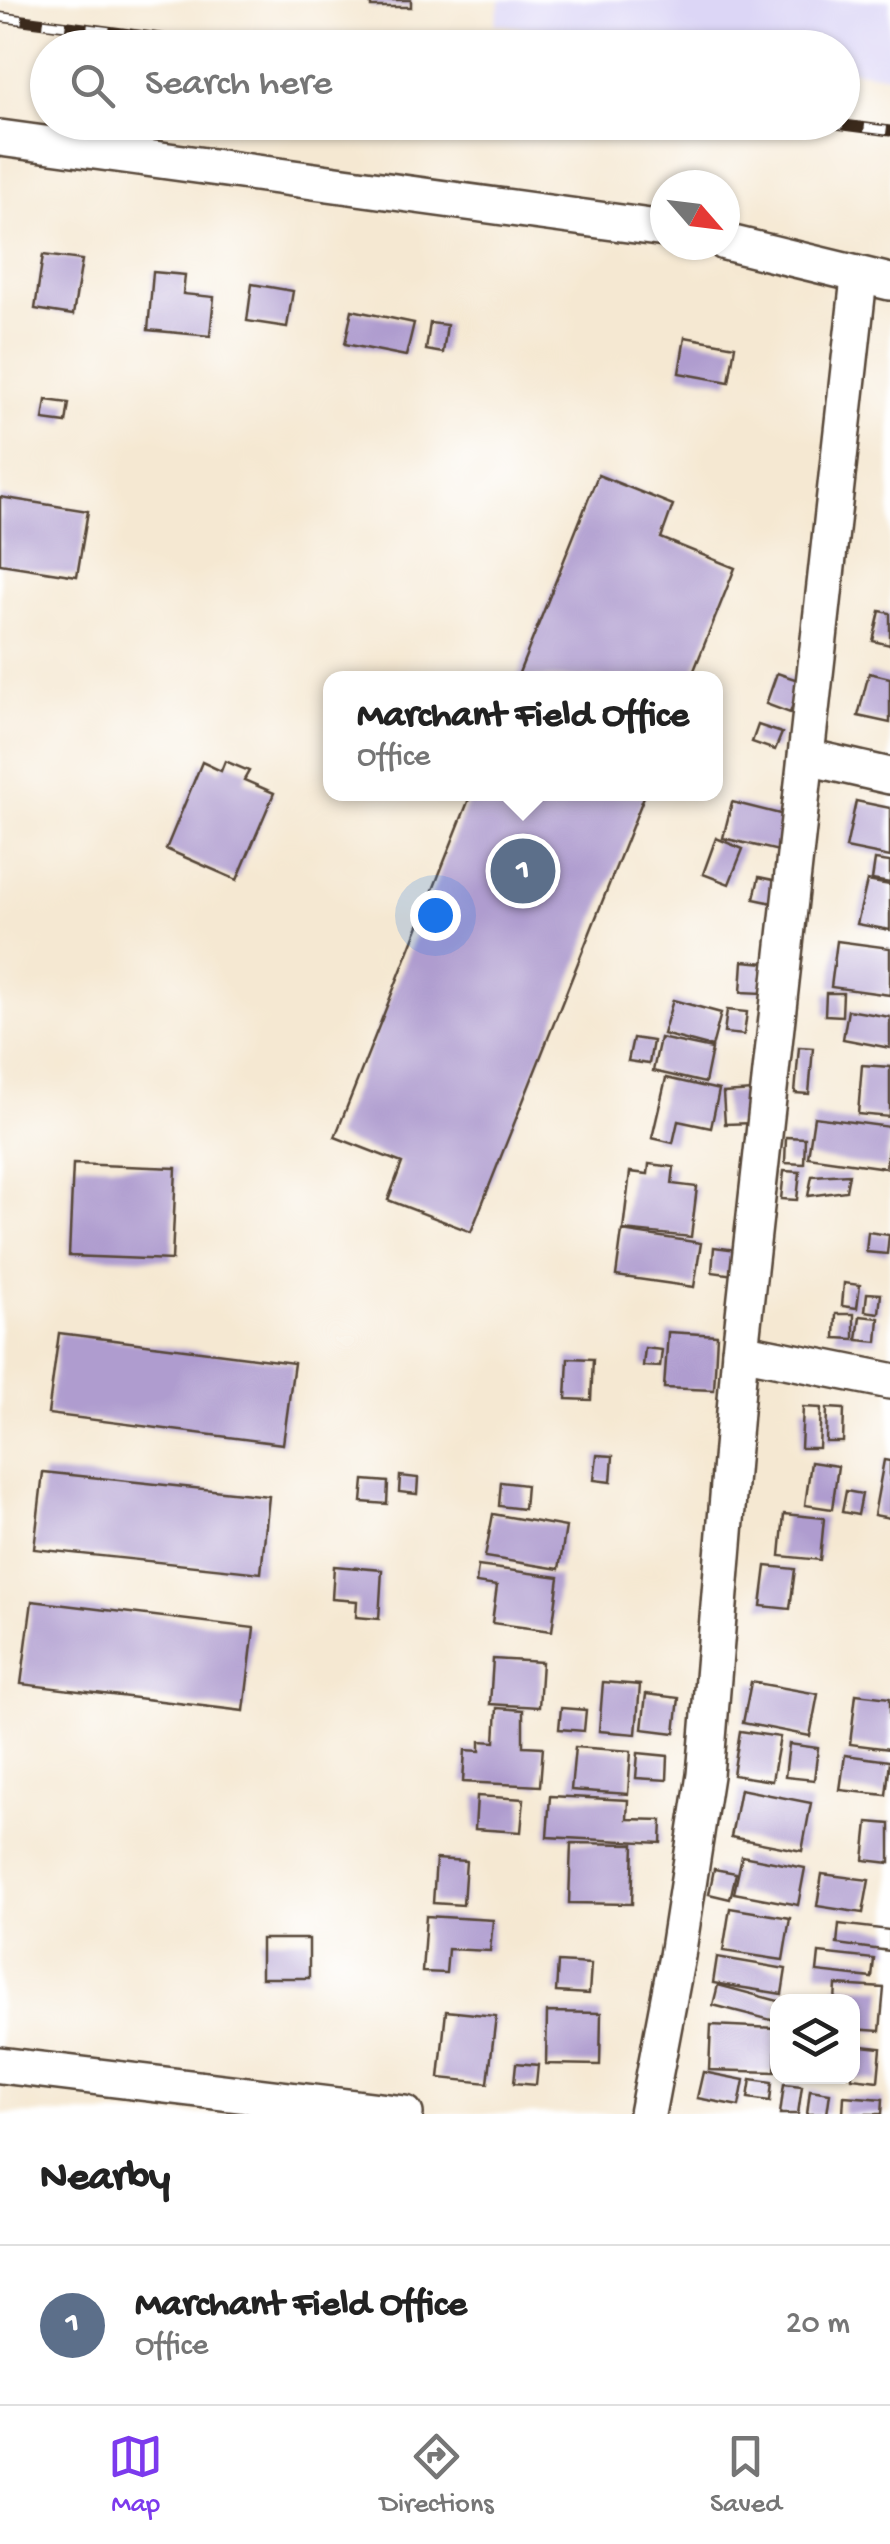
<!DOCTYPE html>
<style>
:root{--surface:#fff;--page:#f2f2f2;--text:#222;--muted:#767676;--line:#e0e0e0;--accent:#7c3aed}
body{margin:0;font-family:"Gochi Hand",sans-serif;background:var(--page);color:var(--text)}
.controls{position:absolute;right:30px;bottom:30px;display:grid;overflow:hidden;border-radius:20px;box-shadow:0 2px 8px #0004}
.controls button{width:90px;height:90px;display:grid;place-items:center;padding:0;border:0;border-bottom:2px solid var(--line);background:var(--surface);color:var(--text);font:50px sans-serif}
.compass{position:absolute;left:650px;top:170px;width:90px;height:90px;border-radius:50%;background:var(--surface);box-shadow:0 2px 8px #0004;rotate:118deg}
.you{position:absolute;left:435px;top:915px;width:35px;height:35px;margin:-25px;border:8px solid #fff;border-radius:50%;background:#1a73e8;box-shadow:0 0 0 15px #1a73e833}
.badge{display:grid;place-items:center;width:65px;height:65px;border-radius:50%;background:var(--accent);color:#fff;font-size:32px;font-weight:700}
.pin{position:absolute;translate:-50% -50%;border:5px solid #fff;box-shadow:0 2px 10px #0006}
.popup{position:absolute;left:323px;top:671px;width:400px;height:130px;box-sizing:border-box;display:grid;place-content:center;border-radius:20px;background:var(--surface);filter:drop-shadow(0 2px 8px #0005);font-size:32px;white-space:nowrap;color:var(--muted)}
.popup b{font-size:38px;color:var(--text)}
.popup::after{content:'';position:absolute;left:50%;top:100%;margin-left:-20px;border:20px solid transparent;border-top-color:var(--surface)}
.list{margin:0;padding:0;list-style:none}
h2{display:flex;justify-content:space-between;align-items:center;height:130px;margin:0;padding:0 40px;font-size:42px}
h2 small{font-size:32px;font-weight:400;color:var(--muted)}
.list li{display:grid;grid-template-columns:65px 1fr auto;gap:30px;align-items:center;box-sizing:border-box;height:160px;padding:0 40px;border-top:2px solid var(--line)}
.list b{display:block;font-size:38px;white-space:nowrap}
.list p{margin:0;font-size:32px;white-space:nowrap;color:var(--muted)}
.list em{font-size:32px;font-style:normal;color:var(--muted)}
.icon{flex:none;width:55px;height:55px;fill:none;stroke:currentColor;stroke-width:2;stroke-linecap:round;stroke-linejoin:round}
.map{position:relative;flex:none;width:890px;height:2114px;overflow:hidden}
.search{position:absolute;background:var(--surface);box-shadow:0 2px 8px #0004;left:30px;right:30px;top:30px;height:110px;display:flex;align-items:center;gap:25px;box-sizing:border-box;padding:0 35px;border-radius:55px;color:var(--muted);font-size:38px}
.sheet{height:290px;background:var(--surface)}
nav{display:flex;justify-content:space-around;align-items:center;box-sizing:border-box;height:140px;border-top:2px solid var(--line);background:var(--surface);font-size:28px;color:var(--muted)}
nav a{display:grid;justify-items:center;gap:5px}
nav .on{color:var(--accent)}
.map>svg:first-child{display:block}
</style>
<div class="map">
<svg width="890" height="2114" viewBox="0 0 890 2114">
<rect width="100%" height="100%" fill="#fff"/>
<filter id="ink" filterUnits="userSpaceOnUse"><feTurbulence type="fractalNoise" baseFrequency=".01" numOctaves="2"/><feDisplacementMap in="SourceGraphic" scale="20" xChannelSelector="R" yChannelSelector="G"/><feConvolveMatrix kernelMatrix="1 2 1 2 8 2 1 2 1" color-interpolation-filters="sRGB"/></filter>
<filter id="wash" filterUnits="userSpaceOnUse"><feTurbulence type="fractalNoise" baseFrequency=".0048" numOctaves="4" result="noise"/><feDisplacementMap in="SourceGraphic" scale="40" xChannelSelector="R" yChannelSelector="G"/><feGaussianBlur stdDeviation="2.25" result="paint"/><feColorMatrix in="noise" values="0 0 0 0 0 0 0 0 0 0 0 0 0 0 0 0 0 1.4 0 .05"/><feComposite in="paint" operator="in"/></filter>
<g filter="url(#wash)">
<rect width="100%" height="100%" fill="#f5e8d2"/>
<!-- built -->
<polygon fill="#dcd6f6" points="500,0 890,0 890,76 843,69 842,48 675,47 495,24"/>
<g id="blocks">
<!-- building -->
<g fill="#af9ccf">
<rect x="371" y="0" width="40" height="7"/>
<polygon points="43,255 82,260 73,315 35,309"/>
<polygon points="153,272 185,275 183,294 214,297 210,336 148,330"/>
<polygon points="252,284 293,291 287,327 247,321"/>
<polygon points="352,310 414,323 406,356 345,344"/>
<polygon points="430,323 447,325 443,353 426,350"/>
<polygon points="685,337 735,346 729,382 679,373"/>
<polygon points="46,400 69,403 66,423 43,420"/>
<polygon points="598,475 673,505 661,538 735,568 691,678 517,678"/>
<polygon points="0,497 88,511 77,576 0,564"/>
<polygon points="880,611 890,613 890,645 873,641"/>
<polygon points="777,673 801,681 790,713 766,704"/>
<polygon points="869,673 890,678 890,723 858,716"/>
<polygon points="758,725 782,733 775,750 752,742"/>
<polygon points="225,761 249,771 244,780 274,793 237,880 166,849 202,762 221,771"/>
<polygon points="471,794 645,794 471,1232 388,1200 402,1163 335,1137"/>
<polygon points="856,801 890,808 890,857 846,848"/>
<polygon points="732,802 792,817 783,852 723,838"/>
<polygon points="716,838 743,849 729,884 703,874"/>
<polygon points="875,860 890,862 890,883 872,880"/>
<polygon points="759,877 783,882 778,904 754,899"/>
<polygon points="867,881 890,885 890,930 857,924"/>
<polygon points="837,941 890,948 890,995 831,987"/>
<polygon points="743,961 765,963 763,993 741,992"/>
<polygon points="826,993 843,993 842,1016 825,1015"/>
<polygon points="673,1000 721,1013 712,1047 663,1034"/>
<polygon points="727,1010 747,1012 744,1035 724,1033"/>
<polygon points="848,1010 890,1017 890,1048 843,1039"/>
<polygon points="633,1038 653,1041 649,1064 628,1061"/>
<polygon points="660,1038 712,1049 705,1083 653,1071"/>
<polygon points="799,1047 813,1048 809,1094 795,1093"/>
<polygon points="862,1065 890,1067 890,1117 858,1114"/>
<polygon points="666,1078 719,1090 711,1128 678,1121 673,1143 652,1138"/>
<polygon points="753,1091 754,1123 725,1124 723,1093"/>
<polygon points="814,1117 890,1127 886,1168 808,1157"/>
<polygon points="786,1137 805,1138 804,1164 785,1163"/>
<polygon points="73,1164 176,1168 172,1260 69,1256"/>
<polygon points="649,1164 674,1167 672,1184 697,1187 691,1237 623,1230 630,1172 648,1174"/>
<polygon points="784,1171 800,1172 797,1200 781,1199"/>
<polygon points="849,1174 846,1191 808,1196 812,1176"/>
<polygon points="622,1231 701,1243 694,1287 616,1276"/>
<polygon points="868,1232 889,1235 887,1254 866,1252"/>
<polygon points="714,1247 737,1250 735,1275 712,1272"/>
<polygon points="844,1283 860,1285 857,1308 842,1306"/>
<polygon points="867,1293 881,1294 879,1313 865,1311"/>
<polygon points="836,1314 854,1314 854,1339 835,1338"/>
<polygon points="860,1316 879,1318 877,1342 857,1340"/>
<polygon points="668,1332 717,1335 714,1390 664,1388"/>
<polygon points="59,1333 294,1363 283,1444 48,1414"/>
<polygon points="645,1348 662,1350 660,1367 643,1366"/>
<polygon points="568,1358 593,1359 591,1400 566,1399"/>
<polygon points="803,1407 821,1408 819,1448 801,1448"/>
<polygon points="827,1408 844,1409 843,1442 826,1442"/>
<polygon points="597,1455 613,1456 611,1482 594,1480"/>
<polygon points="884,1460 890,1461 890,1518 874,1515"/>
<polygon points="811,1462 838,1466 832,1509 805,1505"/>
<polygon points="43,1472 269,1496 261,1573 34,1549"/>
<polygon points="400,1476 418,1478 417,1494 399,1492"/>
<polygon points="364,1480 388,1482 387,1504 362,1502"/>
<polygon points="501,1482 526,1485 524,1509 499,1506"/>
<polygon points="846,1491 862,1494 858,1515 842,1512"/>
<polygon points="493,1514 566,1527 559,1569 485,1557"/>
<polygon points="784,1514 824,1518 820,1560 780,1556"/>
<polygon points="334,1566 382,1570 379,1619 356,1617 357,1601 332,1599"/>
<polygon points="478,1566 559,1577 552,1631 492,1623 497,1586 476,1583"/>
<polygon points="766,1566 795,1569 790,1609 761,1606"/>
<polygon points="32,1601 254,1628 244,1711 21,1684"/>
<polygon points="493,1659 542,1662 539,1707 490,1704"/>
<polygon points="603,1682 640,1685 636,1734 599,1731"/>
<polygon points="751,1682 818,1694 810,1736 743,1723"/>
<polygon points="646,1694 679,1698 675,1733 642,1729"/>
<polygon points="856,1694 890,1698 890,1749 850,1744"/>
<polygon points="497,1708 523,1710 523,1746 543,1747 540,1786 463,1782 465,1750 480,1751 480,1741 495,1742"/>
<polygon points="561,1708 586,1710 584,1731 559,1729"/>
<polygon points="740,1731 780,1737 772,1781 733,1775"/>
<polygon points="789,1744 818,1748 814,1780 785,1777"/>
<polygon points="575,1747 631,1751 628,1794 571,1790"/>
<polygon points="638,1753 668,1756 667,1780 636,1778"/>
<polygon points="845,1755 890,1761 886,1795 840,1790"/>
<polygon points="740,1789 811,1803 802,1851 731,1837"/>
<polygon points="477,1796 524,1799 521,1832 475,1829"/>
<polygon points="550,1796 628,1800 627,1819 662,1820 661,1843 547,1837"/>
<polygon points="868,1822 890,1824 890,1863 864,1860"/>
<polygon points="571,1843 634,1844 632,1904 569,1903"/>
<polygon points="742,1856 805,1868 798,1905 734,1893"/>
<polygon points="436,1859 466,1861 463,1905 433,1903"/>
<polygon points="714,1869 736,1873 730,1899 709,1894"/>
<polygon points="822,1874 869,1880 863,1913 817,1906"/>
<polygon points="730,1908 790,1918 783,1960 723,1951"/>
<polygon points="426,1916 493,1920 490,1951 448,1949 446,1973 422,1972"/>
<polygon points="839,1924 890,1930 890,1951 837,1944"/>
<rect x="261" y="1939" width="48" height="39"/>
<polygon points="819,1953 874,1959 872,1978 817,1972"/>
<polygon points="717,1957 786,1969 782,1994 713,1983"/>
<polygon points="558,1962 591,1964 589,1994 556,1992"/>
<polygon points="718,1985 778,2001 775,2021 713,2005"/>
<polygon points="836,1985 884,1988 880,2031 852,2029 852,2002 835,2002"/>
<polygon points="446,2011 496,2016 488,2083 439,2078"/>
<polygon points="547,2012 601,2013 600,2065 546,2064"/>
<polygon points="711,2025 777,2028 775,2072 709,2070"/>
<polygon points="852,2045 881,2048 878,2081 852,2078"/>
<polygon points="516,2063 538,2065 536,2085 514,2083"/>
<polygon points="703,2072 744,2080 739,2106 697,2098"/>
<polygon points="751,2079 772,2082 770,2101 748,2098"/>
<polygon points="784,2084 802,2086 798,2114 780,2114"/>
<polygon points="810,2090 830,2093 827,2114 807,2114"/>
<polygon points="844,2096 883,2099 882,2114 843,2114"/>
</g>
</g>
</g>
<g filter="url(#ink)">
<use href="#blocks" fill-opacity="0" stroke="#574639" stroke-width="2.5"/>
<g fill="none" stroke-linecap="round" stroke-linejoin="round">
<defs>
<g id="minor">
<polyline points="0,138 665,229"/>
<polyline points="725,242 890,282"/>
<polyline points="807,757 890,776"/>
<polyline points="740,1351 890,1381"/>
<polyline points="0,2065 405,2114"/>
<polyline points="647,2114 677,1956 705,1775 740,1351 859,278"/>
</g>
</defs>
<!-- minor casing -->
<use href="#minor" stroke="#574639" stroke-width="40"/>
<!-- minor -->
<use href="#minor" stroke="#fff" stroke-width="35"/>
<defs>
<g id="rail">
<polyline points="0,17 237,48"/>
<polyline points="821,122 890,131"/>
</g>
</defs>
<!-- rail casing -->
<use href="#rail" stroke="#3b2a1e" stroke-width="11"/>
<!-- rail -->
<use href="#rail" stroke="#fff" stroke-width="8" stroke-dasharray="22" stroke-linecap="butt"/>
</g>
</g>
</svg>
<div class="controls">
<button><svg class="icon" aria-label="layers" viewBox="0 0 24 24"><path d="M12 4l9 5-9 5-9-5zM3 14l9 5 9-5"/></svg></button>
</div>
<svg class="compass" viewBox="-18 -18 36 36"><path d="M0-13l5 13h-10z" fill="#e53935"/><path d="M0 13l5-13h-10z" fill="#767676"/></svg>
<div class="you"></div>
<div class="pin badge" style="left:523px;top:871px;background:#5c6f8a">1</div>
<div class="popup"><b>Marchant Field Office</b>Office</div>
<div class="search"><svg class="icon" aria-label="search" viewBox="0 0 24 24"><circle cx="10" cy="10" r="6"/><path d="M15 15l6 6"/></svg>Search here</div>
</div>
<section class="sheet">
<h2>Nearby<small></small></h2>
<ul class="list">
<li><span class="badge" style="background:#5c6f8a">1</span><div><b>Marchant Field Office</b><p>Office</p></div><em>20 m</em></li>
</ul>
</section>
<nav>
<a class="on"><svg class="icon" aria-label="map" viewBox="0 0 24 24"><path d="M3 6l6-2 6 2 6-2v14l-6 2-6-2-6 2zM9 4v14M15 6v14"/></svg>Map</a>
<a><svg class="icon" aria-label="directions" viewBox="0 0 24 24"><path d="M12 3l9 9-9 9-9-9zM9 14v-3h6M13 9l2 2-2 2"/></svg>Directions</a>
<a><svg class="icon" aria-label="saved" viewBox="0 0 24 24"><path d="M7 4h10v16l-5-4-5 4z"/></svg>Saved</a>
</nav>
